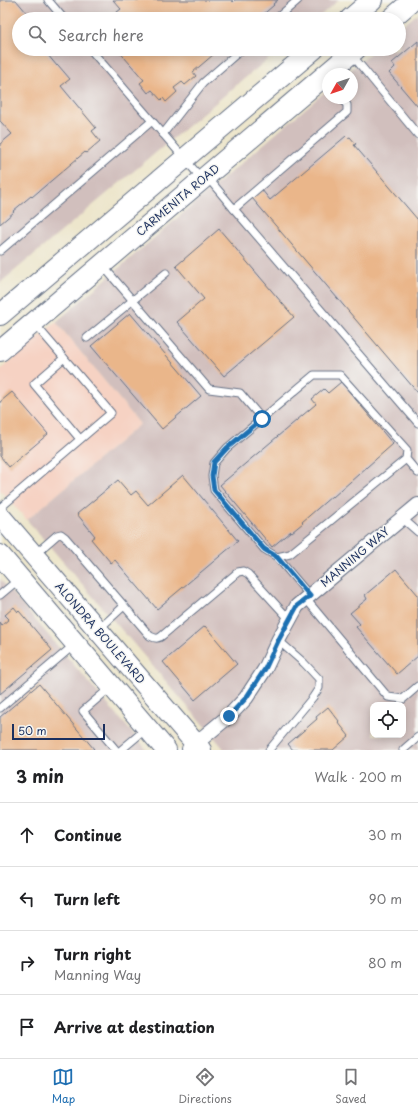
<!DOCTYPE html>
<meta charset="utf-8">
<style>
:root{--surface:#fff;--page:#f6f6f6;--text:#202124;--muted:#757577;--line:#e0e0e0;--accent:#1f6fb2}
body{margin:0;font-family:"Playpen Sans",sans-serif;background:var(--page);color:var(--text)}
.controls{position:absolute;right:12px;bottom:12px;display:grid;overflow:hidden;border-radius:8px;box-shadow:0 2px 10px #0003}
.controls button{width:36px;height:36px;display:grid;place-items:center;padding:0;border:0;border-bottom:1px solid var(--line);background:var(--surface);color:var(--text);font:20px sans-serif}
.compass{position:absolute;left:322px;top:68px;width:36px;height:36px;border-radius:50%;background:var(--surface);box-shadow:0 2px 10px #0003;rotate:230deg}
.scale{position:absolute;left:12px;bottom:10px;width:93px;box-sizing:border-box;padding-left:4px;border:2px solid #1b2f5e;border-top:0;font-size:11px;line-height:14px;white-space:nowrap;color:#1b2f5e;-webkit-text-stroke:3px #f6f6f2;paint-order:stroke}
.stop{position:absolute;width:12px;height:12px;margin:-9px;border:3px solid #1f6fb2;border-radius:50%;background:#fff}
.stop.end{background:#1f6fb2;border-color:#fff;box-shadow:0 1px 4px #0008}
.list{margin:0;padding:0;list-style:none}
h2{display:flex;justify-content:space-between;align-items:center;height:52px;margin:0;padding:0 16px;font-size:17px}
h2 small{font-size:13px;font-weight:400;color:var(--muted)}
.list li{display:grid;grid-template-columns:26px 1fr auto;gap:12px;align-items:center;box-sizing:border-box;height:64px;padding:0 16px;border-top:1px solid var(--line)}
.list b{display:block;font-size:15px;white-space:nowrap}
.list p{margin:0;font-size:13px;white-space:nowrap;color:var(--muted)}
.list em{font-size:13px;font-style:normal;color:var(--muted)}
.icon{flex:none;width:22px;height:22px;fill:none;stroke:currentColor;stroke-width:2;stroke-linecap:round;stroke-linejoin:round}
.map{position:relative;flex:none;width:418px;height:750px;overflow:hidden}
.search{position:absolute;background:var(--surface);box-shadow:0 2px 10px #0003;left:12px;right:12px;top:12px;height:44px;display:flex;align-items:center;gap:10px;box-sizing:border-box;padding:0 14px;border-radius:22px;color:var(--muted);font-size:15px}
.sheet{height:308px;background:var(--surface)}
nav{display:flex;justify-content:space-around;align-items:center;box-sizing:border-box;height:56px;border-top:1px solid var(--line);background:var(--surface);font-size:11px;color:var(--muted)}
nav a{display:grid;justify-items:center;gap:2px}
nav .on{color:var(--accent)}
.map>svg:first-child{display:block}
</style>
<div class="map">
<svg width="418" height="750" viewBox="0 0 418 750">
<rect width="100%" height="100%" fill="#f6f6f2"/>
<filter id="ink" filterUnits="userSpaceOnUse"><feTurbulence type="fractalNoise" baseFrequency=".025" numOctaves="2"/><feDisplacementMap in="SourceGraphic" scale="8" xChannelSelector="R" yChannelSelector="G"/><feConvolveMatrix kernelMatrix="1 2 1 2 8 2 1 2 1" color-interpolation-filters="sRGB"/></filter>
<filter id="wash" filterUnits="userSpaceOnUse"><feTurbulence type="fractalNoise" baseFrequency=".012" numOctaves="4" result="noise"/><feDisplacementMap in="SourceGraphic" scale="16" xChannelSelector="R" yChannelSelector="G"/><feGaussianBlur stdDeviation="0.9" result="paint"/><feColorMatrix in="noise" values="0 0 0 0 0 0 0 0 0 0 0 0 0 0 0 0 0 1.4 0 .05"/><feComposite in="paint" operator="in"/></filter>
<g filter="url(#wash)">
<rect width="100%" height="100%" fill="#ede6cc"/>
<!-- built -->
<polygon fill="#f6d2c3" points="56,322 140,424 27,520 0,490 0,370"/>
<!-- industrial -->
<g fill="#d1bfbd" fill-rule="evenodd">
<polygon points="0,0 339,0 316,19 19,19 19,49 280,49 0,283"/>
<path d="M418,13V750H225L27,520L140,424L56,322L328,89V98H352V74H346L375,49H399V29ZM373,705H403V735H373Z"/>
<polygon points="0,579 147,750 0,750"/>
</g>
<g id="blocks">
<!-- building -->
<g fill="#eab68a">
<polygon points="0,0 16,0 32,19 19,19 19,49 43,49 57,66 58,65 70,79 61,86 96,128 92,131 100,141 86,153 85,152 32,197 31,196 13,211 14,212 0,224 0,144 12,134 0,121"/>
<polygon points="113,0 232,0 233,2 235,0 278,0 273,4 274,5 258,19 108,19 121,9"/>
<polygon points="418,41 418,107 389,73 395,67 392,63"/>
<polygon points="117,49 220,49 193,72 196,76 185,85 182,82 174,88 177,92 166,102 163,98 161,100 152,90 148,93 140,83 144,80"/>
<polygon points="346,136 348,138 350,137 356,144 354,145 418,220 418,393 252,198 262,190 270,200"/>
<polygon points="219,229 294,317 224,376 177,322 204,299 176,266"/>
<polygon points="130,313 201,396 162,429 91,346"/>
<polygon points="341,382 393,444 333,497 332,496 302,522 303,523 292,532 291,531 272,547 220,485 316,404 312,399 324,389 328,393"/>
<polygon points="12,392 48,434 9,467 0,456 0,402"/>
<polygon points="183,475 238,541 157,609 115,560 111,563 91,539 95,536 77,514 118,480 131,495 136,491 148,505"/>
<polygon points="396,569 418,595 418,656 397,674 356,627 360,624 350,613 367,599 365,595"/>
<polygon points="14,607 18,612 19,611 52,650 0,694 0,622 2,625 9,619 5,615"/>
<polygon points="205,626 237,664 195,700 163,662"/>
<polygon points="39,684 94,749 93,750 0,750 0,717"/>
<polygon points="328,707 339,721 338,722 349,736 333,750 293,750 288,744 317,719 316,717"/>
</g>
</g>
</g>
<g filter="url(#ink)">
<use href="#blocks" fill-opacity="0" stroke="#646f84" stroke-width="1"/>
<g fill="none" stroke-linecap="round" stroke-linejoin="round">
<defs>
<g id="service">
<polyline points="48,0 64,19"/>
<polyline points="276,19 298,0"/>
<polyline points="90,49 202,179"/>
<polyline points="352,55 418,135"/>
<polyline points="163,134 203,83 242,49"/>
<polyline points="208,178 234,209 347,112 347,105 341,98"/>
<polyline points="234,209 418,423"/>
<polyline points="0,251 152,121"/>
<polyline points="103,266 209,389 240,393 262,419"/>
<polyline points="87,338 166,273"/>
<polyline points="64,358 34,384 80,439"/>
<polyline points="406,459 290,554 277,557 264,549 214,490 212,476 214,463 227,448 314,375 340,375 407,450 406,459 418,473"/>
<polyline points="0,508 111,413 34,323"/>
<polyline points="402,518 418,532"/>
<path d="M34,555L57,535L61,534L65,537L150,636C156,639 159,639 163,635L238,572L243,571L248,574L290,620"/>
<polyline points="277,557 310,596"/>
<polyline points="0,595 18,580"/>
<polyline points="306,599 388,697 403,699 418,686"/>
<polyline points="98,630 124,606"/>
<polyline points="111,687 83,711 116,750"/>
<polyline points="0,708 74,645"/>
<polyline points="121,750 146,729"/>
<polyline points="269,750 313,697 319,688 319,679 304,663 279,641"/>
<polyline points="403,750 418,737"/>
</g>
<polyline id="minor" points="189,749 229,716 246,698 265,669 279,639 297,606 418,505"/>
<g id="secondary">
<polyline points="350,19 372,0"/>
<polyline points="391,19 413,0"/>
<polyline points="0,315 314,49"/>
<polyline points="0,351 356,49"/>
<polyline points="0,516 201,750"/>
<polyline points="0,555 166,750"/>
</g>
</defs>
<!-- service casing -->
<use href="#service" stroke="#646f84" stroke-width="9"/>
<!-- minor casing -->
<use href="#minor" stroke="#646f84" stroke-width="16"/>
<!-- secondary casing -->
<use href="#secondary" stroke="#646f84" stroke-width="22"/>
<!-- service -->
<use href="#service" stroke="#fff" stroke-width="7"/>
<!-- minor -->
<use href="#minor" stroke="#fff" stroke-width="14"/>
<!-- secondary -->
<use href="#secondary" stroke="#fff" stroke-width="20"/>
</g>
</g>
<g fill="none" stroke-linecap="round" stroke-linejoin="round" filter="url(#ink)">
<!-- route -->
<polyline stroke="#1f6fb2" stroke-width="5" points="229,716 246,698 265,669 279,639 297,606 310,596 277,557 264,549 214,490 212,476 214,462 227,448 262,419"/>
</g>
<g text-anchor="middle" stroke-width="3" stroke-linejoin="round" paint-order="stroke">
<!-- street labels -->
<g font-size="11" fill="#1b2f5e" stroke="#f6f6f2">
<text transform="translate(178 200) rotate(-40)" y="4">CARMENITA ROAD</text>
<text transform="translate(355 557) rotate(-40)" y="4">MANNING WAY</text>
<text transform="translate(100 633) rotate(49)" y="4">ALONDRA BOULEVARD</text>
</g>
</g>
</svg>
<div class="controls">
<button><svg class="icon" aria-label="locate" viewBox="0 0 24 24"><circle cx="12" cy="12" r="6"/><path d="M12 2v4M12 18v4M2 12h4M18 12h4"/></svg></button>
</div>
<svg class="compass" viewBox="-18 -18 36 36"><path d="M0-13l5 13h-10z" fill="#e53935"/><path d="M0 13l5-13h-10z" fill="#757577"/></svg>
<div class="scale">50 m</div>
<div class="stop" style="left:262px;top:419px"></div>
<div class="stop end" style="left:229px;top:716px"></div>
<div class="search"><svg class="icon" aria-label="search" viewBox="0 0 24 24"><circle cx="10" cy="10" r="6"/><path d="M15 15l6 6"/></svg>Search here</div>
</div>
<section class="sheet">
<h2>3 min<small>Walk · 200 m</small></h2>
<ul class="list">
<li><svg class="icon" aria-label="ahead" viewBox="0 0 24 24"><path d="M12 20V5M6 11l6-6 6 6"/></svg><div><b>Continue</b></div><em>30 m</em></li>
<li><svg class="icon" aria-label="left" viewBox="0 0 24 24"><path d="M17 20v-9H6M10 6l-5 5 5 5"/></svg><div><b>Turn left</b></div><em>90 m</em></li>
<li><svg class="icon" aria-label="right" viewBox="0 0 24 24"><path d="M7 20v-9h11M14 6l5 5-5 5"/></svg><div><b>Turn right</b><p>Manning Way</p></div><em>80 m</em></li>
<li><svg class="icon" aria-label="arrive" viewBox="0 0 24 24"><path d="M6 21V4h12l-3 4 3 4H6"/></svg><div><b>Arrive at destination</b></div></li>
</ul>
</section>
<nav>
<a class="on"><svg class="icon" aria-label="map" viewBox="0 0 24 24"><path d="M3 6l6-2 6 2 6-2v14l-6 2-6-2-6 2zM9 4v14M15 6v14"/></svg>Map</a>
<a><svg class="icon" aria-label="directions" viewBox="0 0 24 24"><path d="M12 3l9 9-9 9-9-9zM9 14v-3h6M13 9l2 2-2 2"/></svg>Directions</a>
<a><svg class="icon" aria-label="saved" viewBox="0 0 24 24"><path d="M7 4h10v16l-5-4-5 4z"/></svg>Saved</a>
</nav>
